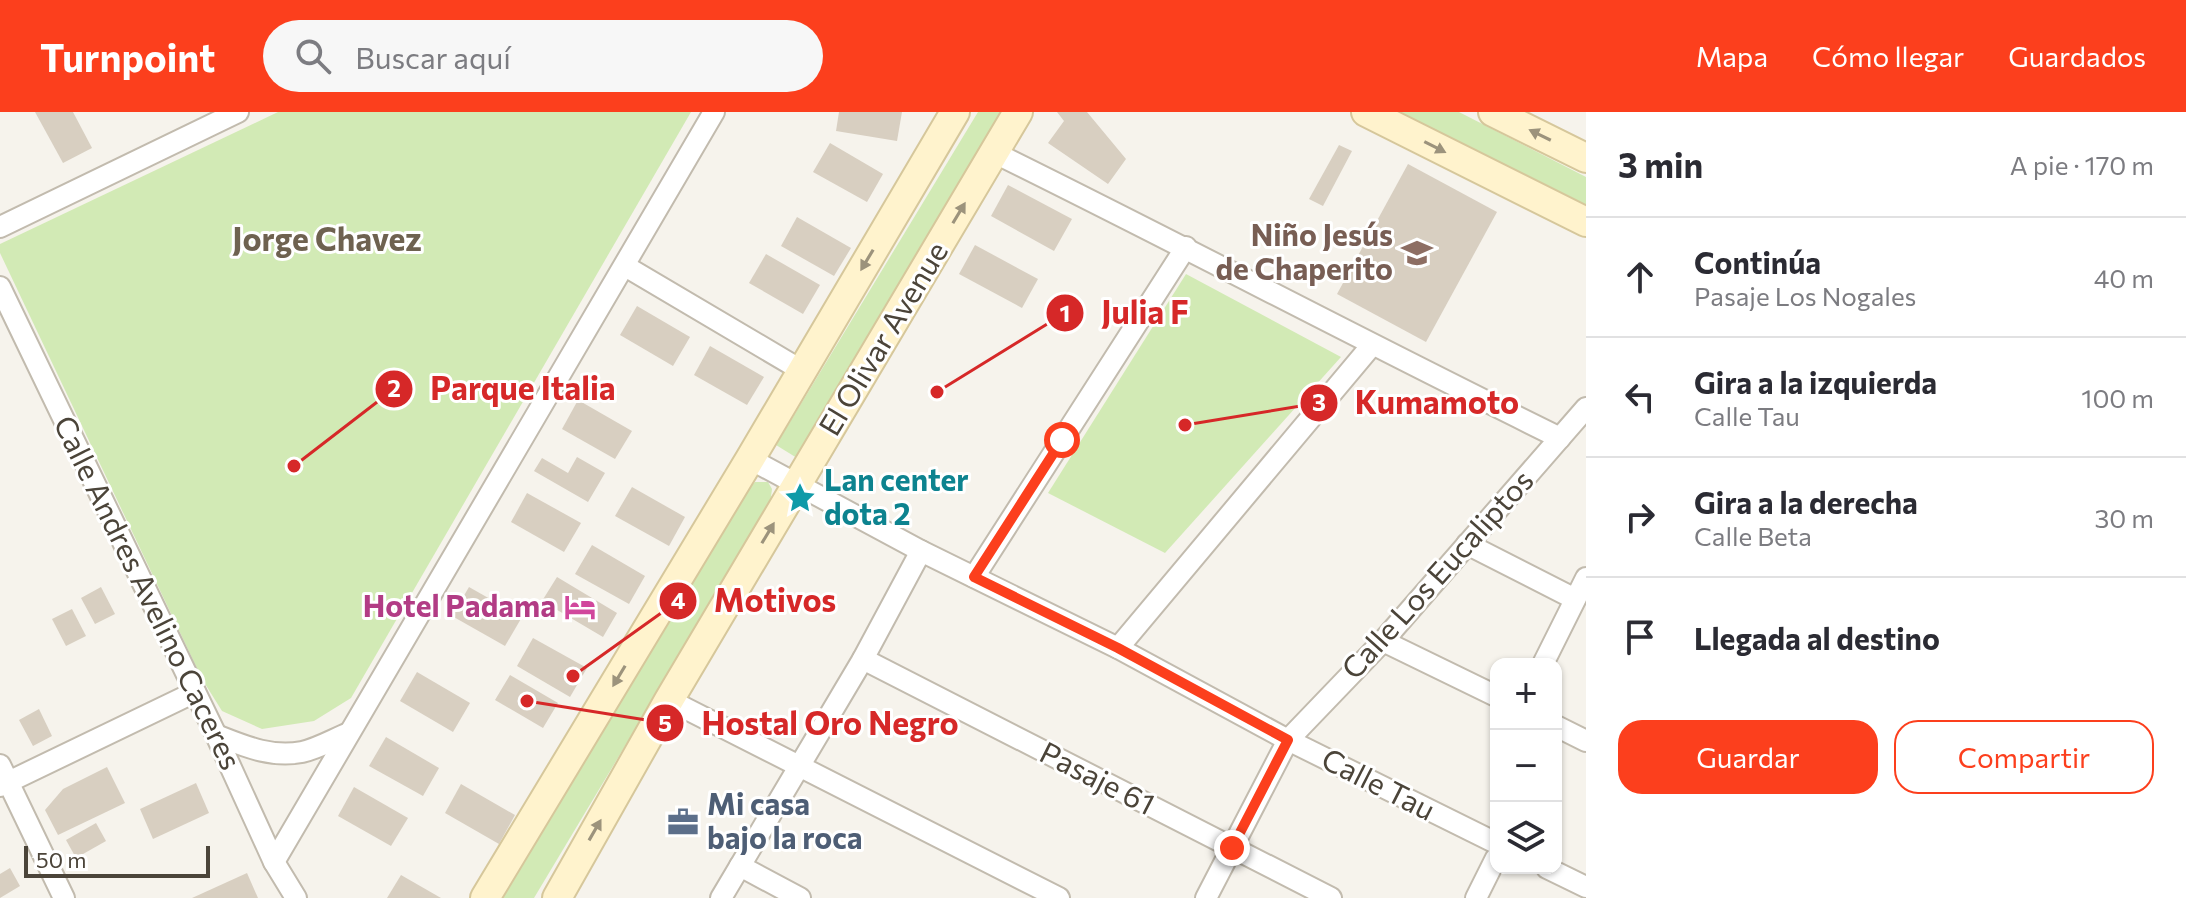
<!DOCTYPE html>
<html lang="es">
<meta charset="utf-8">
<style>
:root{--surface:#fff;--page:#f7f7f7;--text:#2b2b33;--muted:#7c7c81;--line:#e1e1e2;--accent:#fc3f1d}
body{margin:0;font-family:Commissioner,sans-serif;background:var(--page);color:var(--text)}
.controls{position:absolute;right:24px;bottom:24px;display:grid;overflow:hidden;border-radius:16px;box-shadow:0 2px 6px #0004}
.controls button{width:72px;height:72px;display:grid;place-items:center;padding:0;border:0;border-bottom:2px solid var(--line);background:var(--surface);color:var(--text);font:40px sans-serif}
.scale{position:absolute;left:24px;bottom:20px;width:186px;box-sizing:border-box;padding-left:8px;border:4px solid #4b4439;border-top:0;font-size:22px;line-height:28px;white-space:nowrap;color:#4b4439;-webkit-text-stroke:6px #fff;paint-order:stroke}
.stop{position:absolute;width:24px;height:24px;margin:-18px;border:6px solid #fc3f1d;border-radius:50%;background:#fff}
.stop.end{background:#fc3f1d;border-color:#fff;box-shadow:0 2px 8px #0008}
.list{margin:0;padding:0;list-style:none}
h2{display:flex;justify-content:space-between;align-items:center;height:104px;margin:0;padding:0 32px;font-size:34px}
h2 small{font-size:26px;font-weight:400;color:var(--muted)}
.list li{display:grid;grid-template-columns:52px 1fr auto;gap:24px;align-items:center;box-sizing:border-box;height:120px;padding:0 32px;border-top:2px solid var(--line)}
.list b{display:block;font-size:30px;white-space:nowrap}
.list p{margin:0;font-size:26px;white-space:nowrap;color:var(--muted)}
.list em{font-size:26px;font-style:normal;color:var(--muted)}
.actions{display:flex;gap:16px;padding:24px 32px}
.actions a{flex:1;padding:18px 0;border:2px solid var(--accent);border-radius:24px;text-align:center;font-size:28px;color:var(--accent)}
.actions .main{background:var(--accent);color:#fff}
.icon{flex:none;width:44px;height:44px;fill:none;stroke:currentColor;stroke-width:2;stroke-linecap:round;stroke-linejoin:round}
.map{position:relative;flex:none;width:1586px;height:786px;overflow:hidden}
header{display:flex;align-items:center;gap:48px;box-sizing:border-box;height:112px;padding:0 40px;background:var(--accent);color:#fff}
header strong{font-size:38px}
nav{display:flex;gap:44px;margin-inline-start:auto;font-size:28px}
.search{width:560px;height:72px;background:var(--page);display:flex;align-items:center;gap:20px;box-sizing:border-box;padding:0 28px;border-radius:44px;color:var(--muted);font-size:30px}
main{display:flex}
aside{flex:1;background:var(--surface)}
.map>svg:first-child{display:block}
</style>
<header>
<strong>Turnpoint</strong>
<div class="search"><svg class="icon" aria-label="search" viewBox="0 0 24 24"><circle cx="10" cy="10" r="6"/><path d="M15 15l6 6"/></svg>Buscar aquí</div>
<nav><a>Mapa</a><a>Cómo llegar</a><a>Guardados</a></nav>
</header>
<main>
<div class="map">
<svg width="1586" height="786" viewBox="0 0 1586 786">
<rect width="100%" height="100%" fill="#f6f3ec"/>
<!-- green -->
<g fill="#d2eab5">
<polygon points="278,0 691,0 351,586 314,609 262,617 222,599 202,567 0,141 0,132"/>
<polygon points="978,0 1003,0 797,346 776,333"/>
<polygon points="1399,0 1459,0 1586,65 1586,96"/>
<polygon points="1186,162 1341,245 1165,441 1048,381"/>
<polygon points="755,370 768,370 772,377 770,392 534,786 503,786 744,381"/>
</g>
<!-- building -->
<g fill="#d8cfc1">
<polygon points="35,0 73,0 92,36 63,51"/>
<polygon points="839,0 902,0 897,29 836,19"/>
<polygon points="1057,0 1087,0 1126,47 1108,72 1048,31 1064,9"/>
<polygon points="830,31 883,62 867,90 813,60"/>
<polygon points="1339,33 1352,39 1323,94 1309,87"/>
<polygon points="1408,52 1497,100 1426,230 1337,182"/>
<polygon points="1008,73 1072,107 1054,139 991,104"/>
<polygon points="797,105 851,136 834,164 781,134"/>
<polygon points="975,133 1038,167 1022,196 959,162"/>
<polygon points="766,142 820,173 803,202 749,171"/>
<polygon points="637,194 690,225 673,254 620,223"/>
<polygon points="710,234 764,265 747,293 694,263"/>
<polygon points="578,288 632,319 615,347 562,317"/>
<polygon points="577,345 605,361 588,390 534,359 542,346 568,361"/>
<polygon points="632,375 685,405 669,434 615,404"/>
<polygon points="527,381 581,411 564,440 511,410"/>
<polygon points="592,433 645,464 629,492 575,462"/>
<polygon points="557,465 617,501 603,525 542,489"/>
<polygon points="101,475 115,502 95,512 81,486"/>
<polygon points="469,475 522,505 505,534 452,504"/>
<polygon points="72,497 86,524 66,534 52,507"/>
<polygon points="533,526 587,556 570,585 517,554"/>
<polygon points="417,560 470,591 453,620 400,589"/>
<polygon points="510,563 558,591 543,616 495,588"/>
<polygon points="39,597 52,624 33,634 19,608"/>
<polygon points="386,625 439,656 423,684 369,654"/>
<polygon points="107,655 125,691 58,723 45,698 63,677"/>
<polygon points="196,671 209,701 153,727 140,697"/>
<polygon points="461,672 515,703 499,732 445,701"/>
<polygon points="354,675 408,706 391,734 338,704"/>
<polygon points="96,711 106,729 76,746 66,728"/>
<polygon points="10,756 20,774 0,786 0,762"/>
<polygon points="247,761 258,786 192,786"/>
<polygon points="401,763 441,786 387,786"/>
</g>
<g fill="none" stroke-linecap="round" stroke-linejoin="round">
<defs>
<g id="minor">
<path d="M995,41C1184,134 1370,233 1560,326"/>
<polyline points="0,115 238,0"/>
<polyline points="625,154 801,258"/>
<polyline points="0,175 216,623 274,750 296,786"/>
<polyline points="750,347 921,439 1118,536 1288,628 1496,731"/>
<polyline points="1467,432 1575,487"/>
<polyline points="974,465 1186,135"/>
<polyline points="1383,529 1496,584"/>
<polyline points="1118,536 1372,233"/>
<polyline points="863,547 1331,786"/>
<polyline points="1543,552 1586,466"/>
<polyline points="669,588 1059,786"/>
<polyline points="1556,614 1586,629"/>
<path d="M216,623C244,634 271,646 302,640C317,637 334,627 349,621"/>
<polyline points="0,653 64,786"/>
<polyline points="0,674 195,580"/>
<polyline points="274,750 714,0"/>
<polyline points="740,754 800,786"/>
<polyline points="1547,756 1586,775"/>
<polyline points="721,786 863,547 921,439"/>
<polyline points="1206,786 1288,628 1383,529 1586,296"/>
<polyline points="1476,786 1496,746"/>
</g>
<g id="secondary">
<polyline points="1366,0 1586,110"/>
<polyline points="1493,0 1586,46"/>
<polyline points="485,786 750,347 955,0"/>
<polyline points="557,786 669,588 1018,0"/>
</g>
</defs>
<!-- minor casing -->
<use href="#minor" stroke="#c2bbae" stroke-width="24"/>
<!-- secondary casing -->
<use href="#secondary" stroke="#d6c79b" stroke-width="32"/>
<!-- minor -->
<use href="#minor" stroke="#fff" stroke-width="20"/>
<!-- secondary -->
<use href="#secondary" stroke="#fff3cd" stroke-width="28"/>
</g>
<!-- one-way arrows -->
<defs><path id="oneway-solid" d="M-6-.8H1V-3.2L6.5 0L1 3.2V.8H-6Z" transform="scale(2)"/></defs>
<g fill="#9c937c">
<use href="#oneway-solid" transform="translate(1540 23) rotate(-154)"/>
<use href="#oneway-solid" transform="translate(1435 35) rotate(27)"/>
<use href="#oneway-solid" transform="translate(959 101) rotate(-59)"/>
<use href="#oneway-solid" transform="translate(867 148) rotate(121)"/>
<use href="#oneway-solid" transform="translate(768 421) rotate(-59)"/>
<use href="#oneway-solid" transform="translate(619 564) rotate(121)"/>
<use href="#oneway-solid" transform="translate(595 718) rotate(-60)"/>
</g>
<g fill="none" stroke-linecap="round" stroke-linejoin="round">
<!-- route -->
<polyline stroke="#fc3f1d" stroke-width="10" points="1062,328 974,465 1118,536 1288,628 1232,736"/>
</g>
<!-- icons -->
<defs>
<symbol id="school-bare" viewBox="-9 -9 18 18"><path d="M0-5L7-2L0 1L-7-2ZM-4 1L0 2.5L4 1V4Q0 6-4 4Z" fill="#8d6e63" stroke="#fff" stroke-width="2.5" paint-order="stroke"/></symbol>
<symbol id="sight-bare" viewBox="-9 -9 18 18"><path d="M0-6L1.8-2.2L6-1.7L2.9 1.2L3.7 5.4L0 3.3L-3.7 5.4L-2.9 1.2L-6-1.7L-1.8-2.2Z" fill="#0f9aa8" stroke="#fff" stroke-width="2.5" paint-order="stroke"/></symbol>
<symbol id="hotel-bare" viewBox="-9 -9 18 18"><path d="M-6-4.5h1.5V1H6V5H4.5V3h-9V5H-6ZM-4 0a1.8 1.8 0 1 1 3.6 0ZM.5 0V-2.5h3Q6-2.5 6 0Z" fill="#d1479c" stroke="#fff" stroke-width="2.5" paint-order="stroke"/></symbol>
<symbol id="office-bare" viewBox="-9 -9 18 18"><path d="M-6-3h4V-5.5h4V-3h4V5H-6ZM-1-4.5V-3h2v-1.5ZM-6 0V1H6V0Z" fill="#5c6f8a" stroke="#fff" stroke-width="2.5" paint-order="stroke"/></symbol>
</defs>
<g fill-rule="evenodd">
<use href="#school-bare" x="1395" y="119" width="44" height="44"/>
<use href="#sight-bare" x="778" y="364" width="44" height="44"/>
<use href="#hotel-bare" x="558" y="473" width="44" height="44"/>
<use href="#office-bare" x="661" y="688" width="44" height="44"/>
</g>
<g text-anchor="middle" stroke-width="6" stroke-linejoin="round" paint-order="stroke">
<!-- education labels -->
<g font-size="30" font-weight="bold" fill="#785e54" stroke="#fff" text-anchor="end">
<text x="1393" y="134">Niño Jesús<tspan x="1393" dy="34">de Chaperito</tspan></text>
</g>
<!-- street labels -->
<g font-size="30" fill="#4b4439" stroke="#fff">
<text transform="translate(884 227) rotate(-59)" y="10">El Olivar Avenue</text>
<text transform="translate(1438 463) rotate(-48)" y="10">Calle Los Eucaliptos</text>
<text transform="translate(147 481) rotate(64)" y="10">Calle Andres Avelino Caceres</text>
<text transform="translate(1097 667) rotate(27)" y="10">Pasaje 61</text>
<text transform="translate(1378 673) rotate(27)" y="10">Calle Tau</text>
</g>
<!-- culture labels -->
<g font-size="30" font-weight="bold" fill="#0d838f" stroke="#fff" text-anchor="start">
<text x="824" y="379">Lan center<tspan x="824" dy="34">dota 2</tspan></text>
</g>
<!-- hotel labels -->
<g font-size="30" font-weight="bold" fill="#b23c85" stroke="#fff" text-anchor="end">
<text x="556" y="505">Hotel Padama</text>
</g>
<!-- service labels -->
<g font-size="30" font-weight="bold" fill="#4e5e75" stroke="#fff" text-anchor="start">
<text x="707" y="703">Mi casa<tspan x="707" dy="34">bajo la roca</tspan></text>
</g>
<!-- neighbourhood labels -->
<g font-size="32" font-weight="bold" fill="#6e6250" stroke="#fff">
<text x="327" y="139">Jorge Chavez</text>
</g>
</g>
<!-- callouts -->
<path fill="none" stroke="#d62828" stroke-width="3" d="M937 280L1065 201M294 354L394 277M1185 313L1319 291M573 564L678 489M527 589L665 611"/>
<g fill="#d62828" stroke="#fff" stroke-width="3">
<circle cx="937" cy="280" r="8"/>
<circle cx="294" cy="354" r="8"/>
<circle cx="1185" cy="313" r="8"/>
<circle cx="573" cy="564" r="8"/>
<circle cx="527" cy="589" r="8"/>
<circle cx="1065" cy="201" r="20"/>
<circle cx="394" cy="277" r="20"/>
<circle cx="1319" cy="291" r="20"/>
<circle cx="678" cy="489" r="20"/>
<circle cx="665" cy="611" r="20"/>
</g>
<g font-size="24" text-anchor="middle" font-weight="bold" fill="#fff">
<text x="1065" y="210">1</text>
<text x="394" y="285">2</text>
<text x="1319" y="299">3</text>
<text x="678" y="497">4</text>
<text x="665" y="620">5</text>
</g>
<g font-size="32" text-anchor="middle" font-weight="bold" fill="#d62828" stroke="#fff" stroke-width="6" stroke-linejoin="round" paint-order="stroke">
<text x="1145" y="212">Julia F</text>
<text x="523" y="288">Parque Italia</text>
<text x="1437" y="302">Kumamoto</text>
<text x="775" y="500">Motivos</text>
<text x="830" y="623">Hostal Oro Negro</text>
</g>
</svg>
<div class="controls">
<button>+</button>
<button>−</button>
<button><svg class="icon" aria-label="layers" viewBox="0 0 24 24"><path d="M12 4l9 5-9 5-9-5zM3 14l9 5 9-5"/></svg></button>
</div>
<div class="scale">50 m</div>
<div class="stop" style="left:1062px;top:328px"></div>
<div class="stop end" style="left:1232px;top:736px"></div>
</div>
<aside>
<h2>3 min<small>A pie · 170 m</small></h2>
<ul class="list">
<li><svg class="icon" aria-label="ahead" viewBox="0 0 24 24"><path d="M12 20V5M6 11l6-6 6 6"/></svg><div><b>Continúa</b><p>Pasaje Los Nogales</p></div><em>40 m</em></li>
<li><svg class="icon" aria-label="left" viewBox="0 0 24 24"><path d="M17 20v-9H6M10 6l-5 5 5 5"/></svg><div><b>Gira a la izquierda</b><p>Calle Tau</p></div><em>100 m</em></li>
<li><svg class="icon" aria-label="right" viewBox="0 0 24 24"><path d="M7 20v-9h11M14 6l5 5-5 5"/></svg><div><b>Gira a la derecha</b><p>Calle Beta</p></div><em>30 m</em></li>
<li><svg class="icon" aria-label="arrive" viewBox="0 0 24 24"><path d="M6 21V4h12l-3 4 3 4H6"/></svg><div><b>Llegada al destino</b></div></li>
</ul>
<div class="actions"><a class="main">Guardar</a><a>Compartir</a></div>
</aside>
</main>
